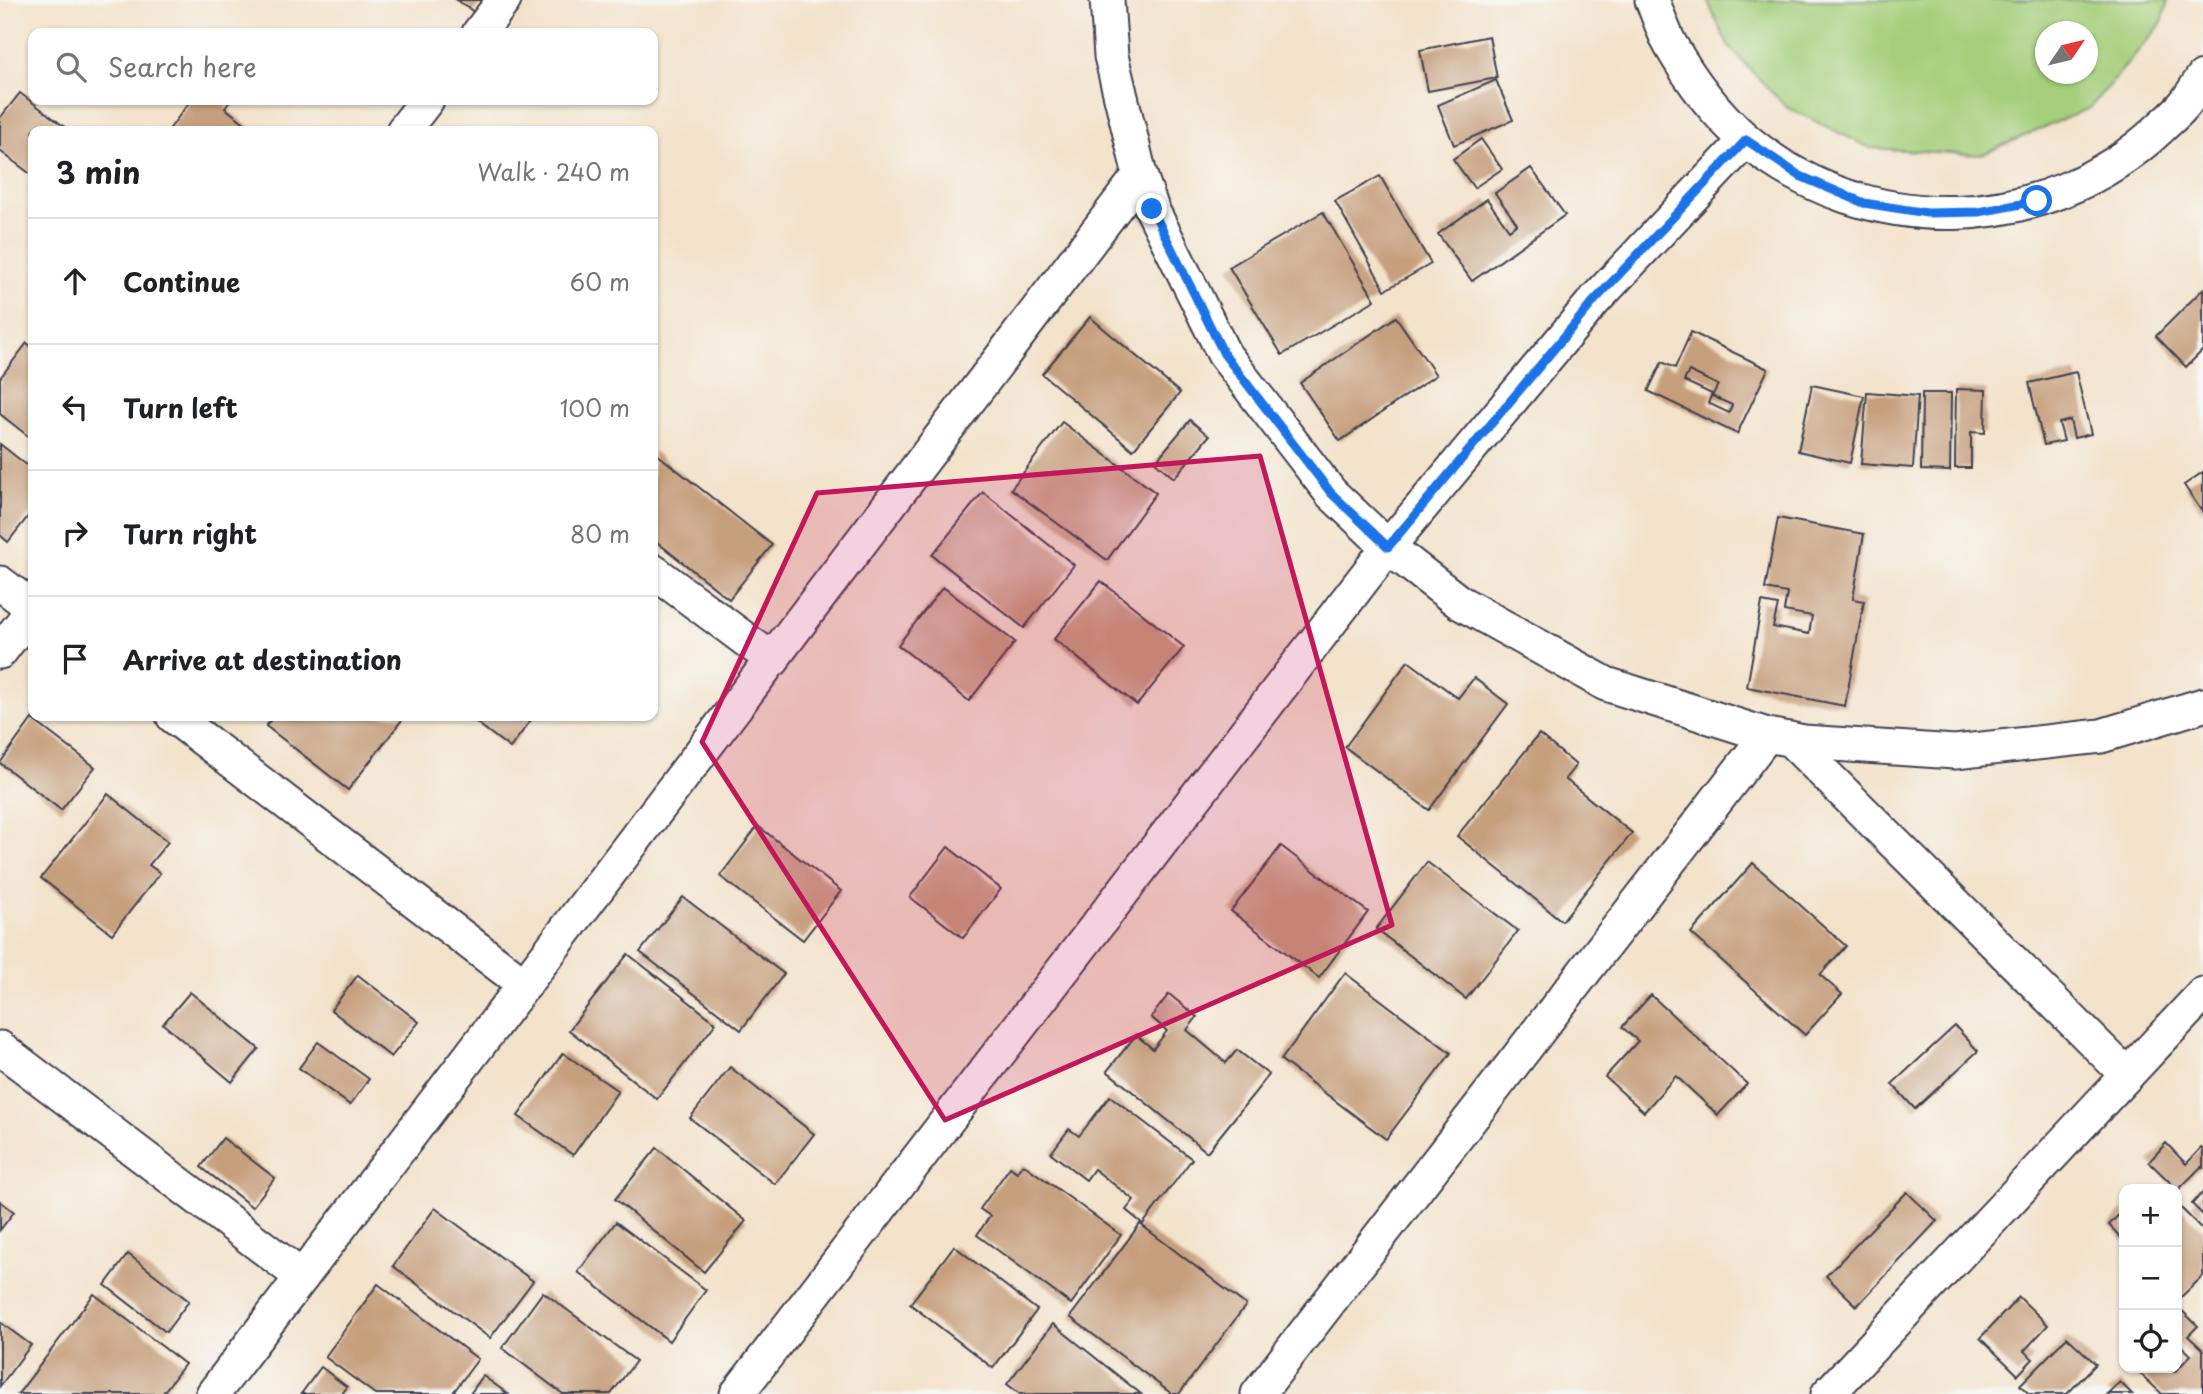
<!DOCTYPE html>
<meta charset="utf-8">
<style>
:root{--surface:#fff;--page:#f2f2f2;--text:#202124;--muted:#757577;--line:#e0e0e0}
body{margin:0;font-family:"Playpen Sans",sans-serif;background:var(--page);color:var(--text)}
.controls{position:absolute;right:21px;bottom:21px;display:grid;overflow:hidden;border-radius:14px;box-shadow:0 2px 5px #0004}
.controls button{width:63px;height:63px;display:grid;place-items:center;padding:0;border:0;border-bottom:2px solid var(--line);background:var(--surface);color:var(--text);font:35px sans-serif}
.compass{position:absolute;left:2035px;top:21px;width:63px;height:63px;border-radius:50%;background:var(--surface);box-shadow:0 2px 5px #0004;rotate:55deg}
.stop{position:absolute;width:21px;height:21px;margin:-16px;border:5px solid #1a73e8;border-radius:50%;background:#fff}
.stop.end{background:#1a73e8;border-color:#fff;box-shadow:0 2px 7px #0008}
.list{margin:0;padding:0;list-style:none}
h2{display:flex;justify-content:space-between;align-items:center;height:91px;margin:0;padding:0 28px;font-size:30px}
h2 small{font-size:23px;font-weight:400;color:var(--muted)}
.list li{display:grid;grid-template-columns:46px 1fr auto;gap:21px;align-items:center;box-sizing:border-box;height:126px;padding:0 28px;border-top:2px solid var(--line)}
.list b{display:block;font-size:26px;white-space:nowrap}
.list em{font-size:23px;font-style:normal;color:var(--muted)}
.icon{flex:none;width:38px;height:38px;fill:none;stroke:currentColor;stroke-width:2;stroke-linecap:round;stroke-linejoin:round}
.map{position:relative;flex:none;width:2203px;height:1394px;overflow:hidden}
.search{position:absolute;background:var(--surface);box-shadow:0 2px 5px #0004;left:28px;top:28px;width:630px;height:77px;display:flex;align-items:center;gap:18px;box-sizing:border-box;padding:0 24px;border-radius:14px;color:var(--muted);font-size:26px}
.panel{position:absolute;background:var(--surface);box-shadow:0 2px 5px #0004;left:28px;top:126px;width:630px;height:595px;border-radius:14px}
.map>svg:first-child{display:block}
</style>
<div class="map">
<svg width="2203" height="1394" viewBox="0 0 2203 1394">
<rect width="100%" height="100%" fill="#f6f6f2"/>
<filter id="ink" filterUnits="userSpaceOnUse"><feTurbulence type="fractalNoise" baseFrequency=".0143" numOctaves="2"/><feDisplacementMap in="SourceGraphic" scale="14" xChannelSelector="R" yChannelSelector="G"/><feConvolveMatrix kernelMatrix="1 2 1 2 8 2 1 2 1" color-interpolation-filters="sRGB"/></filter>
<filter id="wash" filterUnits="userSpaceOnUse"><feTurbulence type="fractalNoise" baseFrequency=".00686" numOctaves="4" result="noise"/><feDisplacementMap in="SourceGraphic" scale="28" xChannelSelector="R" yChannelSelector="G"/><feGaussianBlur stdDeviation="1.57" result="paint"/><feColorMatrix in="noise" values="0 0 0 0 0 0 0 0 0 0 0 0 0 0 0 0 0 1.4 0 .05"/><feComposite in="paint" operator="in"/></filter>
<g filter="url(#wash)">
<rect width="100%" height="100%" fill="#f3e2ca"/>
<!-- green -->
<path fill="#a5cf7b" stroke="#64785b" stroke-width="2" fill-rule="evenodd" d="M1707,0H2168L2162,23L2090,108L1980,155L1870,148L1786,107L1728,46ZM2046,32H2088V74H2046Z"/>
<g id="blocks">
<!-- building -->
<g fill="#c69f7d" fill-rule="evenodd">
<polygon points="457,0 483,0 474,12"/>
<polygon points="1489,36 1497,78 1428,91 1420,50"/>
<polygon points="1496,80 1513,120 1454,145 1438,105"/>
<polygon points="20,93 70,131 33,131 33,176 0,151 0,118"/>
<polygon points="191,100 231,100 225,108 255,131 168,131"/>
<polygon points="1481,139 1502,169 1474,188 1453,159"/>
<polygon points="1531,168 1565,215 1472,281 1438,234 1487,199 1509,230 1517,224 1495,193"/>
<polygon points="1380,176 1431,264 1385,290 1335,201"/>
<polygon points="1323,212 1375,300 1282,355 1229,267"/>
<polygon points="2203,289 2203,350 2186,367 2156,336"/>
<polygon points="1090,317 1180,393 1133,450 1042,374"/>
<polygon points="1396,317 1436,375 1340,441 1300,383"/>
<path d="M1691,332L1768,369L1737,434L1648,391L1662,362L1675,368ZM1689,371L1718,385L1712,396L1732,405L1729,413L1708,403L1712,394L1684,381Z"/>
<polygon points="27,343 33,348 33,440 0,414 0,378"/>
<polygon points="2076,372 2091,434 2074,438 2070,420 2059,423 2064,441 2044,445 2029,383"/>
<polygon points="1812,385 1864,396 1850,463 1798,451"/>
<polygon points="1956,389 1986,390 1985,433 1971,432 1971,468 1955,468"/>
<polygon points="1867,392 1918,396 1913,468 1861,464"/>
<polygon points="1922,393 1951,393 1950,471 1921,470"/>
<polygon points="1190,420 1209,436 1174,478 1155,462"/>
<polygon points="1062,422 1156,493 1107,560 1011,489"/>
<polygon points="0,444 33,470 33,510 8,542 0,535"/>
<polygon points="653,451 772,545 729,599 653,539"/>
<polygon points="2203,472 2203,513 2184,485"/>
<polygon points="983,492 1074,565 1024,628 932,555"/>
<polygon points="1778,518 1864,534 1853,599 1864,601 1845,706 1747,687 1762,602 1778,605 1773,627 1809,634 1812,616 1784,611 1787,593 1765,589"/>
<polygon points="1101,581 1184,647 1137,705 1054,639"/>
<polygon points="943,587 1015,642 969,701 898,645"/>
<polygon points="1408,661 1458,698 1474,678 1508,704 1429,810 1345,747"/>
<polygon points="274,716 405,716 348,790 266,726"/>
<polygon points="468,716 534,716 510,748"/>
<polygon points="32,719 95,767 61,810 0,763"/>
<polygon points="1539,734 1576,765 1565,779 1632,833 1562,921 1457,836"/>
<polygon points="108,794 168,842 149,865 160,873 112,934 41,878"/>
<polygon points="758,826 841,891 803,940 720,876"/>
<polygon points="1281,846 1368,912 1319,978 1231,911"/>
<polygon points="948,847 1001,889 963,938 910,897"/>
<polygon points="1427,862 1518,931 1466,999 1376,929"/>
<polygon points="1753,863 1846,946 1820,975 1842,994 1805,1035 1691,933"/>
<polygon points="683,897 784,974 741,1030 640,952"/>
<polygon points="628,954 716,1023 657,1099 569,1030"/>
<polygon points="1345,973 1451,1053 1386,1139 1281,1060"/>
<polygon points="358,975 419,1022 391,1057 331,1010"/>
<polygon points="190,992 259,1049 232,1082 163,1024"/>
<polygon points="1169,994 1197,1017 1187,1030 1226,1063 1237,1050 1269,1075 1207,1152 1107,1071 1136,1035 1153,1049 1167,1031 1151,1017"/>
<polygon points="1651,995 1747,1084 1718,1115 1676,1076 1644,1112 1605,1077 1638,1041 1622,1027"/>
<polygon points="1955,1026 1978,1051 1915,1109 1892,1084"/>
<polygon points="318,1042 369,1079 350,1105 299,1068"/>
<polygon points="563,1053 618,1091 573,1155 518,1116"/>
<polygon points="730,1067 814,1134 775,1184 690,1118"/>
<polygon points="1110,1096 1192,1159 1143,1224 1126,1210 1134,1200 1094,1169 1086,1180 1051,1153 1069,1129 1079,1136"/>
<polygon points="223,1138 275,1178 252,1207 201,1167"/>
<polygon points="2166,1143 2186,1164 2201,1148 2203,1150 2203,1168 2201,1167 2178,1190 2149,1162"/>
<polygon points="657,1148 746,1221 704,1272 615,1199"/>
<polygon points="1023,1164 1121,1235 1071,1304 977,1235 990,1216 980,1209 1010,1167 1017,1172"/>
<polygon points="1907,1192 1937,1221 1857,1306 1826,1276"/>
<polygon points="2203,1192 2203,1215 2192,1204"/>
<polygon points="0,1201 14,1212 0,1230"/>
<polygon points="2177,1204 2203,1230 2203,1276 2181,1297 2177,1293"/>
<polygon points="435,1208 533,1281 490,1338 393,1266"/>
<polygon points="2124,1209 2124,1241 2109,1225"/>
<polygon points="616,1222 706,1290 669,1341 578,1272"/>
<polygon points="1140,1224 1246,1305 1179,1394 1172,1394 1070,1317"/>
<polygon points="954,1246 1037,1310 993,1368 910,1304"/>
<polygon points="128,1254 189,1301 166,1332 105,1285"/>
<polygon points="378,1284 478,1359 452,1394 375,1394 325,1357"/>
<polygon points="543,1292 636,1361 611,1394 563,1394 502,1348"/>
<polygon points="94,1294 185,1364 162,1394 18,1394"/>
<polygon points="2019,1297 2048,1325 2024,1351 2033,1359 2018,1375 1980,1338"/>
<polygon points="2177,1306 2198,1326 2188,1336 2203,1350 2203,1394 2162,1394 2134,1368 2170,1368 2175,1372 2191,1355 2177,1342"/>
<polygon points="0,1322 31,1345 0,1386"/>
<polygon points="1053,1324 1141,1394 1020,1394 1007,1384"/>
<polygon points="2067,1337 2096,1364 2067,1394 2029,1394 2020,1385"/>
<polygon points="321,1367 347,1387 342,1394 301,1394"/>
<polygon points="483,1376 508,1394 470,1394"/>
<polygon points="2120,1382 2132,1394 2107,1394"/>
</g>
</g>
</g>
<g filter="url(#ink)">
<use href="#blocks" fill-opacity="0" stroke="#413f50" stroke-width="2"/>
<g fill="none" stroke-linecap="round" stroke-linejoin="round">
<defs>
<g id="street">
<polyline points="1107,0 1111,56 1140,175 1152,209 1224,354 1331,493 1388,547 1459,602 1606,684 1767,735 1804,742 1955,752 2101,736 2203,705"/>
<path d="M1652,0C1658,14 1663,31 1670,44C1690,79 1716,114 1746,140C1867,241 2045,236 2159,129C2166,122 2175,115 2182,107C2190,98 2196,87 2203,77"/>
<polyline points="479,33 504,0"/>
<polyline points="403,131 427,100"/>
<polyline points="653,571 773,660"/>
<polyline points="0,583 33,608"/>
<polyline points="0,652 33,609"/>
<polyline points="173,716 525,985"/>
<polyline points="1790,739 2127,1075"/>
<polyline points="0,1048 302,1277"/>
<polyline points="213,1394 1140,175"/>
<polyline points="737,1394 1388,547 1594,301 1746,140"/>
<polyline points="1258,1394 1767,735"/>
<polyline points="1828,1394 2203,994"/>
</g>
</defs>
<!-- street casing -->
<use href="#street" stroke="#413f50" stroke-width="37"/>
<!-- street -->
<use href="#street" stroke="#fff" stroke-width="33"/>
</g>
</g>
<g fill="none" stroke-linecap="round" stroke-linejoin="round" filter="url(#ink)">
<!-- route -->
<polyline stroke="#1a73e8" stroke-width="9" points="1152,209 1224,354 1331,493 1388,547 1594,301 1746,140 1800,176 1864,203 1927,213 1979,212 2037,201"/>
</g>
<!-- marked area -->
<path fill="#c2185b" fill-opacity="0.2" stroke="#c2185b" stroke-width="5" stroke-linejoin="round" d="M1260,456L1392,925L945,1120L702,742L817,493Z"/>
</svg>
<div class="controls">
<button>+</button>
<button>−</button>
<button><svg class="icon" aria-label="locate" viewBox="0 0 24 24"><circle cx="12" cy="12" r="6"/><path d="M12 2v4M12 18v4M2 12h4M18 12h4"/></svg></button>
</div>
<svg class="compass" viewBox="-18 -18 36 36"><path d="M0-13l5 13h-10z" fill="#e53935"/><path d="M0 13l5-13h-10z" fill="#757577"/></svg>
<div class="stop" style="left:2037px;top:201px"></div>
<div class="stop end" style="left:1152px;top:209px"></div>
<div class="search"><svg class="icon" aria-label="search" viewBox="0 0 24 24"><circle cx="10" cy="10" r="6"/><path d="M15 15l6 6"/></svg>Search here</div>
<section class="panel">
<h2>3 min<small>Walk · 240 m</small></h2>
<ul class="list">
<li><svg class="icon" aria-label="ahead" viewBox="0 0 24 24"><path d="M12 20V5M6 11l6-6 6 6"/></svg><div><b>Continue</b></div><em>60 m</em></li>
<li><svg class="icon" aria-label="left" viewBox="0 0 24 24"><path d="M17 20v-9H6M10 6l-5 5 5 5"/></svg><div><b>Turn left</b></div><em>100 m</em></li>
<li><svg class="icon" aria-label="right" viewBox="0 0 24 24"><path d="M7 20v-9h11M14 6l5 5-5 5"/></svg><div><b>Turn right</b></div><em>80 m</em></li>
<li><svg class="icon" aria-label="arrive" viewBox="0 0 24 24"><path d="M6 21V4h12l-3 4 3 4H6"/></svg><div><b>Arrive at destination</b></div></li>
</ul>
</section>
</div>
